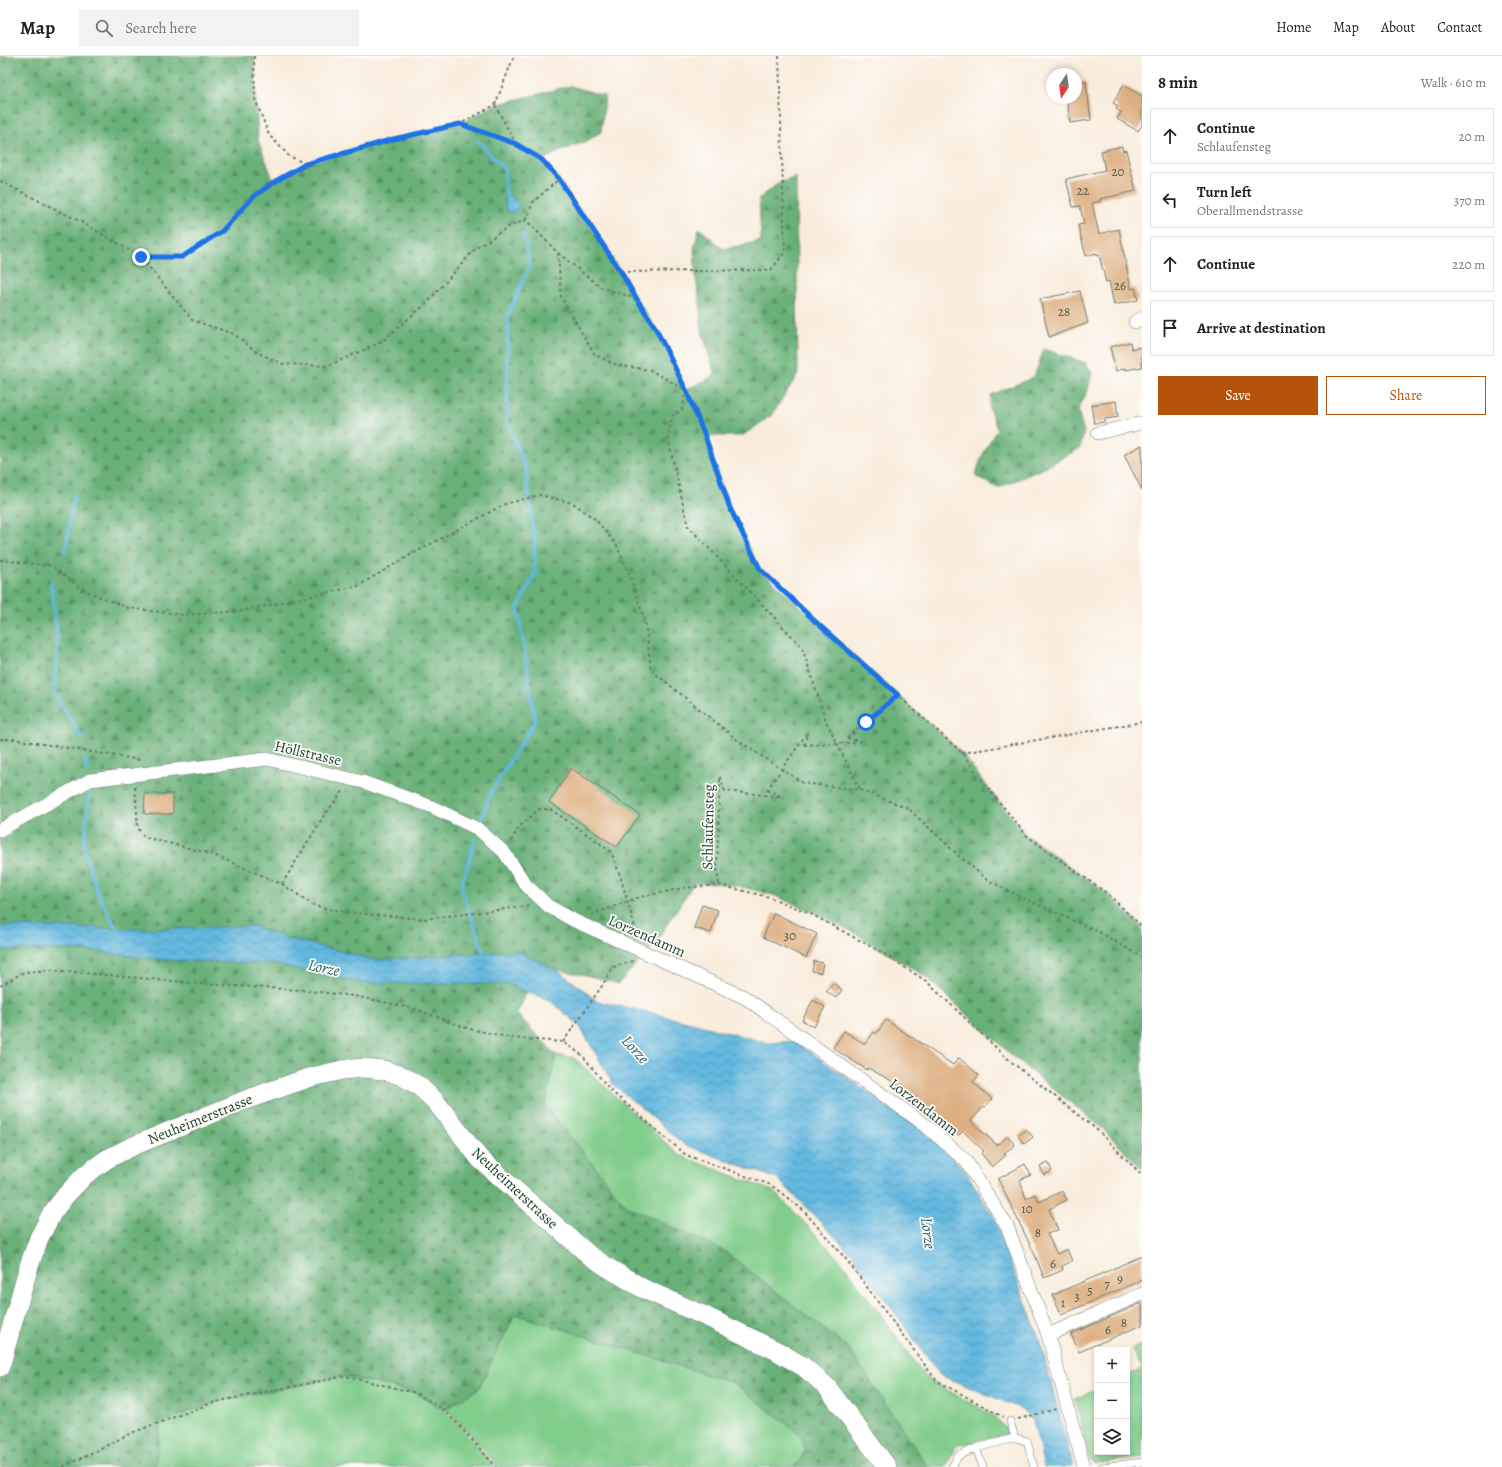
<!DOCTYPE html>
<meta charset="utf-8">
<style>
:root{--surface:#fff;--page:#f2f2f2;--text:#222;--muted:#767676;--line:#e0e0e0;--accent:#b45309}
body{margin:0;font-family:Alegreya,serif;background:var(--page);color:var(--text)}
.controls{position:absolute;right:12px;bottom:12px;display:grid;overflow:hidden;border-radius:0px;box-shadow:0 2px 6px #0003}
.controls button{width:36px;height:36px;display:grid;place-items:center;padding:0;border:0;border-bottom:1px solid var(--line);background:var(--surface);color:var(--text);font:20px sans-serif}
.compass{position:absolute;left:1046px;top:12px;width:36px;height:36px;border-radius:50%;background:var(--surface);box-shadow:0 2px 6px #0003;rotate:193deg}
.stop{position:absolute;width:12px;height:12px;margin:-9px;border:3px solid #1a73e8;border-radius:50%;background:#fff}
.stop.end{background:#1a73e8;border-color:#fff;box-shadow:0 1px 4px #0008}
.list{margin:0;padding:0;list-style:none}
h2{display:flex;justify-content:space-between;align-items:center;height:52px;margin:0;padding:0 16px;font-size:17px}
h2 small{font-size:13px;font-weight:400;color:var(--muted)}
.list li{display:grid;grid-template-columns:26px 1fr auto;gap:12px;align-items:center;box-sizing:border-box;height:56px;margin:0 8px 8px;padding:0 8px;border:1px solid var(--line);border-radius:0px}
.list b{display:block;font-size:15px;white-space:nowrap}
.list p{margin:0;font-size:13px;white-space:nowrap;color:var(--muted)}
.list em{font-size:13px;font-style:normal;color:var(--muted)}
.actions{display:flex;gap:8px;padding:12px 16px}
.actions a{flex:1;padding:9px 0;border:1px solid var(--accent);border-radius:0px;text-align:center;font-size:14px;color:var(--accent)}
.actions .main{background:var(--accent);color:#fff}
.icon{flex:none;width:22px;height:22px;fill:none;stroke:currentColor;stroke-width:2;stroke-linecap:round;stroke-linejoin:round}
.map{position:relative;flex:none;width:1142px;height:1411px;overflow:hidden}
header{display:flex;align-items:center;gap:24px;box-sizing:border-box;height:56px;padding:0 20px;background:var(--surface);border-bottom:1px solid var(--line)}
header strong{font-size:19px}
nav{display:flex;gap:22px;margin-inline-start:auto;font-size:14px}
.search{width:280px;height:36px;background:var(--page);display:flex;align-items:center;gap:10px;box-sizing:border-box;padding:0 14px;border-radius:0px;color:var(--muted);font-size:15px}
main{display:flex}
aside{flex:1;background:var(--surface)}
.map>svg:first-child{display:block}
</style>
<header>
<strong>Map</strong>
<div class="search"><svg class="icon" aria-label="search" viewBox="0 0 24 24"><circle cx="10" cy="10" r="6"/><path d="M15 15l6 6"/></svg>Search here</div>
<nav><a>Home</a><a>Map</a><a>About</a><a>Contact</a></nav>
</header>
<main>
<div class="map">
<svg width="1142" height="1411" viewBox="0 0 1142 1411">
<defs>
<pattern id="forest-firs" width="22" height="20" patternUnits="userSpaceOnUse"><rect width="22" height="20" fill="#68b078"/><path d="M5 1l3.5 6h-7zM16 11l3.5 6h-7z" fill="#559063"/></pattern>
<pattern id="water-waves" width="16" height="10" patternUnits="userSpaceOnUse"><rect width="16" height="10" fill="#63b8df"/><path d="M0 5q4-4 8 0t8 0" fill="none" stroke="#5197b6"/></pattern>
</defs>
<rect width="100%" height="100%" fill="#fdfcf7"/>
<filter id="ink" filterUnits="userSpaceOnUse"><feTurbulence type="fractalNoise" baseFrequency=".025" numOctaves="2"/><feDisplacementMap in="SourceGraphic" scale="8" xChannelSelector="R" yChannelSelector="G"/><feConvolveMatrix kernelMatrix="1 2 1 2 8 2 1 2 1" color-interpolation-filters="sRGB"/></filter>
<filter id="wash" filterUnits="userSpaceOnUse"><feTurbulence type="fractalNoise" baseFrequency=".012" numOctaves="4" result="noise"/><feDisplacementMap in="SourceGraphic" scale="16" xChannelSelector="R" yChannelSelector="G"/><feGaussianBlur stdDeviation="0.9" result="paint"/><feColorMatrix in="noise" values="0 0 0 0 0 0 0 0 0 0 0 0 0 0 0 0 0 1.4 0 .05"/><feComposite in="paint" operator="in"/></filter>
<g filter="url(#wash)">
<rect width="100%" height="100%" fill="#f9ecdc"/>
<!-- grass -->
<g fill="#81cd8c" stroke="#508560">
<polygon points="556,999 574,1002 679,1099 775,1136 842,1206 926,1322 990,1358 1011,1377 955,1390 946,1411 928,1411 847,1291 724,1195 626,1150 545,1049"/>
<path d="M515,1258L734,1327L800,1378C808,1394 805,1397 795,1411H499L471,1379L446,1353L479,1331Z"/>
<polygon points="1142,1288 1142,1401 1094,1408 1093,1405 1089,1403 1076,1345 1073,1344 1097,1333 1097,1396 1127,1396 1127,1320 1142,1313 1132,1293"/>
<polygon points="345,1320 416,1337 444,1354 458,1368 496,1411 155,1411 161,1366 215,1346"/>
</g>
<!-- forest -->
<g fill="url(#forest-firs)" stroke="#447656">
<path d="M0,0H254L258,84L274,126L306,108L394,83L460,68L495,49L570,30L605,40L601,76L587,85L559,96L542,104L559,123L621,216L636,242L655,271L686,334L715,319L701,271L700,248L696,223L694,193L699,172L724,193L761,185L759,143L778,127L796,121L798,318L772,359L742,380H705L729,452L760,513L819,568L962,697L984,727L1026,779L1109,839L1142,871V1113L1101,1071L1017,1004L926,921L853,876L813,856L773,839L739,830L715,827H694L654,889L618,928L594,921L539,910L517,958L556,999L545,1049L626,1150L724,1195L847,1291L928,1411H795C806,1397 808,1395 800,1378L734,1327L515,1258L479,1332L444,1354L416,1337L345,1320L215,1346L161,1366L155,1411H0Z"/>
<polygon points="1044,293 1086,307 1092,317 1088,334 1078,354 1084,376 1080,392 1042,413 998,432 975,420 982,400 997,373 989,351 991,339 1034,321"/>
</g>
<!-- water -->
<g fill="url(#water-waves)" stroke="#417a8a">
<polygon points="506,139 510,139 519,149 515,157 507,155 504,143"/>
<polygon points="0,870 149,873 253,870 286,882 376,904 517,895 562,917 597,945 656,958 768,987 794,985 923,1074 965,1114 994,1162 1039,1282 1073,1411 1044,1411 1033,1364 1020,1352 940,1319 851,1197 778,1123 685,1089 613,1028 579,969 549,944 507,928 362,927 274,908 176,905 80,894 0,894"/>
</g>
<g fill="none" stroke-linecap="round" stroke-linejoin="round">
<!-- stream -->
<g stroke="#63b8df" stroke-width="3.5">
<polyline points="477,84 504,113 506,139"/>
<polyline points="65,496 74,440"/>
<polyline points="51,526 58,586 54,636 82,683"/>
<polyline points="85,703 87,715"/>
<polyline points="89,736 84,794 99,840 119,877"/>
<polyline points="481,762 492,734 535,665 518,552 535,518 534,478 525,410 507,365 508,259 530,209 523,178"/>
<polyline points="475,784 461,831 485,901"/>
</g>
</g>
<g id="blocks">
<!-- building -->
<g fill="#ddaf81">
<polygon points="1086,25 1091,64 1070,67 1067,42 1076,42 1076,27"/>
<polygon points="1123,29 1142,40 1142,69 1138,75 1117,63 1121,56 1116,53 1118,50 1113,47"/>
<polygon points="1122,90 1123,95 1126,94 1136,135 1100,143 1100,145 1092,147 1099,178 1119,173 1131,233 1135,232 1138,244 1114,249 1109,225 1106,226 1099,199 1097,200 1096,197 1086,200 1078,169 1084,168 1080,150 1073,151 1066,123 1105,114 1101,95"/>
<polygon points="1080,235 1088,267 1049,281 1040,243"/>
<polygon points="1130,286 1132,293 1142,291 1142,311 1126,314 1126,312 1116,315 1110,291"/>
<polygon points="1116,345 1118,361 1105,363 1105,366 1094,367 1091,349"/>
<polygon points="1142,389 1142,434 1124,399"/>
<polygon points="571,712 640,759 617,791 549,746"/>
<polygon points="145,738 173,738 173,758 144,758"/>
<polygon points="702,849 718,854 711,877 694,872"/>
<polygon points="774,857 817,878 806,902 763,881"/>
<polygon points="814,905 823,907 821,917 812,915"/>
<polygon points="833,927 842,934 836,942 826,935"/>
<polygon points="813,944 825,951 814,971 802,964"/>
<polygon points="886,964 953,1009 959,1002 979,1019 973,1026 992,1043 985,1051 984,1050 971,1065 997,1089 1008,1080 1015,1089 1004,1097 1006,1099 992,1111 981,1097 984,1095 963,1075 959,1079 943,1068 945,1066 923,1049 924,1047 890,1024 868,1012 867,1014 833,992 844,975 865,988 874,976 876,978"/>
<polygon points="1026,1073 1033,1081 1024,1088 1018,1080"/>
<polygon points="1048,1106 1052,1115 1044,1119 1040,1110"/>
<polygon points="1025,1108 1031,1119 1020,1124 1026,1143 1035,1138 1039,1146 1062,1135 1067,1144 1049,1153 1058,1174 1047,1178 1057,1198 1067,1193 1072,1205 1062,1210 1063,1214 1044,1222 1035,1199 998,1123"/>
<polygon points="1142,1200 1142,1224 1061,1259 1053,1239"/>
<polygon points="1142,1247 1142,1269 1079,1296 1071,1278"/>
</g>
</g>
</g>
<g filter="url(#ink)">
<use href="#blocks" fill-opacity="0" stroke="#6b7a6f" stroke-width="1"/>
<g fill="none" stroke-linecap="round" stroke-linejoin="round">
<defs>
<g id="lane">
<polyline points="1010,1365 1015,1382"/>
<polyline points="976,1392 983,1411"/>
<polyline points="952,1411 958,1400 976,1392 1015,1382 1027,1385 1034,1411"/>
<polyline points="1102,1411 1142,1406"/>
</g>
<g id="street">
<polyline points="1135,266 1142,262"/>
<polyline points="1098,377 1142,367"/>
<polyline points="0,774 90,724 267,703 363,726 430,750 478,773 504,796 526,829 542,844 548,850 575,865 744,941 924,1068 966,1105 1007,1170 1048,1279 1084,1411"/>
<polyline points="1048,1279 1142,1238"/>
</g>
<polyline id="secondary" points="0,1311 29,1210 39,1182 52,1157 66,1139 85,1119 107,1103 133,1090 248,1043 308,1022 342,1014 363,1012 384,1014 402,1020 419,1030 435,1045 480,1103 589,1199 610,1213 644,1233 707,1261 777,1295 804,1311 827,1331 887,1411"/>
</defs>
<!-- lane casing -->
<use href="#lane" stroke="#6b7a6f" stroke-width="8"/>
<!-- street casing -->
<use href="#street" stroke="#6b7a6f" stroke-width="14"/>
<!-- secondary casing -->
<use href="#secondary" stroke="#6b7a6f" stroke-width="20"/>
<!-- path -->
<g stroke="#6b7a6f" stroke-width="2" stroke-dasharray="3 3" stroke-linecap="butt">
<polyline points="254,0 255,43 269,79 289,100 306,108"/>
<polyline points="495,49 516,88 542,104 559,123 621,216 636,242 655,271 686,334 705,380 729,452 760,513 819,568 962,697 984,727 1026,779 1109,839 1142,871"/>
<polyline points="495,49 514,0"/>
<polyline points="461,68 515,87"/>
<polyline points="0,125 83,167 141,201 192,264 234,278 258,297 283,308 328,310 381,286 426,248 475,193 508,171 526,164 558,197 561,241 595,299 617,309 650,314 686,334 682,354 672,360 668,383 688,470 802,591 826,665 860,734"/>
<polyline points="526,164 533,146 559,123"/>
<polyline points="558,197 602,232 635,242"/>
<polyline points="141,201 182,201 222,175 253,141 274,126 306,108 394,83 460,68 495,49"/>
<polyline points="621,216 771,214 785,196 779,0"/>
<polyline points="0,504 52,510 85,535 129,552 184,559 242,555 358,530 412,498 505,448 540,439 573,447 596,464 616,488 629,517 645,565 651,614 740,686 803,727 860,734 908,752 957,798 986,823 1023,842 1099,876 1142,901"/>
<polyline points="847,682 898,639"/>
<polyline points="847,682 863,686"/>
<polyline points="0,683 13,683 141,704"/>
<polyline points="804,689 808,676"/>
<polyline points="962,697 1142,666"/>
<polyline points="720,721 725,735 783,741"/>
<polyline points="135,731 138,772 144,781 212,798 282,828 315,850 344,856 425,863 529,850"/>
<polyline points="767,734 780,740"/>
<polyline points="511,785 519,771 539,753 550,753 594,783 611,796 620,819 637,879"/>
<polyline points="282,828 323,761 344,734"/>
<polyline points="719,828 717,812 720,720"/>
<polyline points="591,859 640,841 683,832 719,829 769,841 811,858 881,896 926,925 1009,1004 1096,1073 1142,1119"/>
<polyline points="0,930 24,916 51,914 205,928 301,934 354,940 412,952 470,973 512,982 563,986 582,999 610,1034 686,1099 771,1129 803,1154 846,1203 936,1324 1003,1361"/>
<polyline points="563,986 602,930 613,911 633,905"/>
<polyline points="1018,1363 1056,1353"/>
<polyline points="63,1411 134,1376 215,1346 345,1320 416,1337 444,1354 458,1368 496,1411"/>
</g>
<!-- lane -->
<use href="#lane" stroke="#fff" stroke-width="7"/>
<!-- street -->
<use href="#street" stroke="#fff" stroke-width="13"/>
<!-- secondary -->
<use href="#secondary" stroke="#fff" stroke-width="19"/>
<!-- path-bridge -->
<g stroke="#6b7a6f" stroke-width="2" stroke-dasharray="3 3" stroke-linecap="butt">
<polyline points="804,689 863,686"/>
<polyline points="767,734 808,676"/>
</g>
</g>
</g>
<g fill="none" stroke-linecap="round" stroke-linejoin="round" filter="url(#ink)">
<!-- route -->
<polyline stroke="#1a73e8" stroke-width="5" points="141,201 182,201 222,175 253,141 274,126 306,108 394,83 460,68 516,88 542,104 559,123 621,216 636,242 655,271 686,334 705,380 730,452 760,513 818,568 898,639 866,666"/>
</g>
<g text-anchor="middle" stroke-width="3.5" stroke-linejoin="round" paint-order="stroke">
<!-- number labels -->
<g font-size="13" fill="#4e5a47">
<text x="1118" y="120">20</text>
<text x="1083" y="139">22</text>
<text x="1120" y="234">26</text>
<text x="1064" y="260">28</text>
<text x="790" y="884">30</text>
<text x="1027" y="1157">10</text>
<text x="1038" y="1181">8</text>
<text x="1053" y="1212">6</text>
<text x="1120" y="1227">9</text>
<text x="1107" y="1232">7</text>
<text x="1090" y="1239">5</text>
<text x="1077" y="1245">3</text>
<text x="1063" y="1251">1</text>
<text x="1124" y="1271">8</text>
<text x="1108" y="1278">6</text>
</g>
<!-- street labels -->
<g font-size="15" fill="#1f3d34" stroke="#fdfcf7">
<text transform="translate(308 697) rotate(13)" y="5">Höllstrasse</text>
<text transform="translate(708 771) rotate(-89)" y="5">Schlaufensteg</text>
<text transform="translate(647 880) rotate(24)" y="5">Lorzendamm</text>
<text transform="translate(924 1051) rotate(38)" y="5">Lorzendamm</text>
<text transform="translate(200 1063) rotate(-22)" y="5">Neuheimerstrasse</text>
<text transform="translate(515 1132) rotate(43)" y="5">Neuheimerstrasse</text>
</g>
<!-- water labels -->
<g font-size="16" font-style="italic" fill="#336267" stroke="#fdfcf7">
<text transform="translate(324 911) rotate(12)" y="6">Lorze</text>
<text transform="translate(636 993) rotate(48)" y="6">Lorze</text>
<text transform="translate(929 1177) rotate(83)" y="6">Lorze</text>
</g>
</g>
</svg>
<div class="controls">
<button>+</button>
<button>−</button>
<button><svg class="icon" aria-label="layers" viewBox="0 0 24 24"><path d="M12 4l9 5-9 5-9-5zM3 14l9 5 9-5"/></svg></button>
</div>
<svg class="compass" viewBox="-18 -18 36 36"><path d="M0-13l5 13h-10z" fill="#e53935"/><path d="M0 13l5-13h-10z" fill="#767676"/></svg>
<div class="stop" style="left:866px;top:666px"></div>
<div class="stop end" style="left:141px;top:201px"></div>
</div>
<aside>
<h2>8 min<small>Walk · 610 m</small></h2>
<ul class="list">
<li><svg class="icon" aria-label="ahead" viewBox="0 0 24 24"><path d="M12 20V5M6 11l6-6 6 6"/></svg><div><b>Continue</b><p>Schlaufensteg</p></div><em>20 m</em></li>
<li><svg class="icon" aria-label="left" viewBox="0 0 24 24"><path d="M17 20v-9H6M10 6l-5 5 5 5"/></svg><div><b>Turn left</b><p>Oberallmendstrasse</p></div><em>370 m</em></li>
<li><svg class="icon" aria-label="ahead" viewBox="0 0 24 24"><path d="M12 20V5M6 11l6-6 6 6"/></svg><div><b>Continue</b></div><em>220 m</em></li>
<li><svg class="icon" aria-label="arrive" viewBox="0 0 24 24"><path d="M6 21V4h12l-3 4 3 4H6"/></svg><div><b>Arrive at destination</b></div></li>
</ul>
<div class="actions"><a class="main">Save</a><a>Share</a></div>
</aside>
</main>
